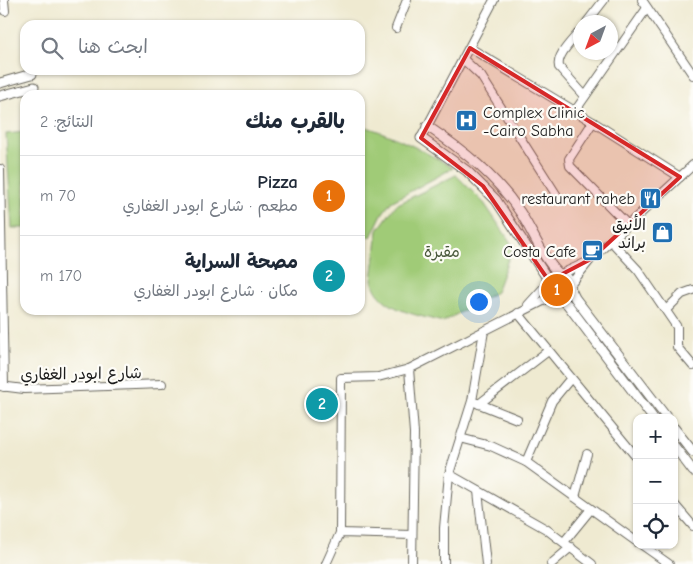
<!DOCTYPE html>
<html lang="ar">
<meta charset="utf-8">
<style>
:root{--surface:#fff;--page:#f2f2f3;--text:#1f2937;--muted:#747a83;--line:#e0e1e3;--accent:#d93025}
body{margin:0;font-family:"Comic Neue","Playpen Sans Arabic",sans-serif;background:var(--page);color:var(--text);direction:rtl}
.controls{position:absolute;right:15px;bottom:15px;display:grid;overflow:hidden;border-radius:10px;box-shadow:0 1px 4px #0004}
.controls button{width:45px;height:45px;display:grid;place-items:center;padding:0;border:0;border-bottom:1px solid var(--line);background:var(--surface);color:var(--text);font:25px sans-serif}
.compass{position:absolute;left:573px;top:15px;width:45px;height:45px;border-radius:50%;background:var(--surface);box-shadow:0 1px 4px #0004;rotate:221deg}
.you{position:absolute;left:478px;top:301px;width:18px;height:18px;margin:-12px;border:4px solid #fff;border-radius:50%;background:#1a73e8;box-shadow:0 0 0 8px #1a73e833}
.badge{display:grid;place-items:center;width:32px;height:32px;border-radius:50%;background:var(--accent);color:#fff;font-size:16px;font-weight:700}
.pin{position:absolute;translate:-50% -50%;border:2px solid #fff;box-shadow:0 1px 5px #0006}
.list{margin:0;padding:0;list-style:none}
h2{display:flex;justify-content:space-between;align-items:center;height:65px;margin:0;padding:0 20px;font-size:21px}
h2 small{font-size:16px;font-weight:400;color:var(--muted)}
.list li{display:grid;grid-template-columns:32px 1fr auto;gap:15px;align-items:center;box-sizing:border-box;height:80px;padding:0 20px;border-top:1px solid var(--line)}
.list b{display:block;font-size:19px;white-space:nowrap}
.list p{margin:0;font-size:16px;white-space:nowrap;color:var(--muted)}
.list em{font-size:16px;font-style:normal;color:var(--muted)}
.icon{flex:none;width:28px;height:28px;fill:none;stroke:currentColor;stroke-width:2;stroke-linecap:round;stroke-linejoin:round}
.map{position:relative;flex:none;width:693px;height:564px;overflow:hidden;direction:ltr}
.search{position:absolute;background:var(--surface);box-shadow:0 1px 4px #0004;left:20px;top:20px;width:345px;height:55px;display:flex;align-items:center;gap:12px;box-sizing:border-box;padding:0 18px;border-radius:15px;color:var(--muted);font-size:19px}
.panel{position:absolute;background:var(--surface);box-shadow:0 1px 4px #0004;left:20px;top:90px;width:345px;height:225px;border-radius:15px;direction:rtl}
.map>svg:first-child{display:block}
</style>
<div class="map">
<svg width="693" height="564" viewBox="0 0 693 564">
<rect width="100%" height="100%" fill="#fdfcf7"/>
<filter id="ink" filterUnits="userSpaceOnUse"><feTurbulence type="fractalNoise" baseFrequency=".02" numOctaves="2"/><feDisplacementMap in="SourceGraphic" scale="10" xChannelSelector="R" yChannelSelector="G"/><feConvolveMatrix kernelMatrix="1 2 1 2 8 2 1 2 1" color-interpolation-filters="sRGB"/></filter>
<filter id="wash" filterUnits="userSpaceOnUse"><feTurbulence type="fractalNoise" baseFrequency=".0096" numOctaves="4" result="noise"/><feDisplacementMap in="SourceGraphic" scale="20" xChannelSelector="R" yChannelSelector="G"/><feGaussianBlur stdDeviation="1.12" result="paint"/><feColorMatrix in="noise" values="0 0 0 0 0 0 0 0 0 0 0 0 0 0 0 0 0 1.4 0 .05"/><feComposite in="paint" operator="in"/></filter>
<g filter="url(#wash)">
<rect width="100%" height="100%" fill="#efead1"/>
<!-- green -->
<g fill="#a0cb77" stroke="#5e744a">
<path d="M360,125C393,135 423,150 453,168L391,202L382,214L371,237L360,238Z"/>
<polygon points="25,132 25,228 12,228 6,134"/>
<path d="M456,175L484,203L513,246L496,292L443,322C418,315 378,310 372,280L378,230L396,205Z"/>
</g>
</g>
<g filter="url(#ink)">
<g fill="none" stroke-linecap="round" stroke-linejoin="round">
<defs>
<g id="minor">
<polyline points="4,0 5,11"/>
<polyline points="642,0 693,75"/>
<polyline points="587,22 604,0"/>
<polyline points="396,28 407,0"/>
<path d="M580,31C573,40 556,55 559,67L585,96"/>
<polyline points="470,48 593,122 680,177"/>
<polyline points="463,59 481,76 559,199"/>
<polyline points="575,111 647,8"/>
<polyline points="593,122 569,159 570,166 628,225"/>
<polyline points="421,138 494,0"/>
<polyline points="0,169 4,387"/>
<polyline points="611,241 638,270 677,327 677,347 693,366"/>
<polyline points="561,274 585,263"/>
<polyline points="570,285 591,259 693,165"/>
<polyline points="528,305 548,283"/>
<polyline points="666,310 682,294 693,290"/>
<polyline points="518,313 637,458"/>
<polyline points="409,369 414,433 412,564"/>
<polyline points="0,386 24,389 162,384"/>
<polyline points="477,403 517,419"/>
<polyline points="479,404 548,351"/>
<polyline points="460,438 491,446 526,462 637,542"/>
<polyline points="526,462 552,401 571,378"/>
<polyline points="449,474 546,529 592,564"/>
<polyline points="478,491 486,564"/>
<polyline points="575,497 587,454"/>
<polyline points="674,504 693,526"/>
<polyline points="340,533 341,378 378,377 409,369 555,295"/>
<polyline points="564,542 591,509"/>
<polyline points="642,545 669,564"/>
<polyline points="326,564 340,533 412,535"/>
<polyline points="444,564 444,528 449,474 472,401 484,331"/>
<polyline points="551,564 571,547"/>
</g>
<g id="major">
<polyline points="0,83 32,74"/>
<polyline points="0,96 34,87"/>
<path d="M427,126C463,150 496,176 520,212C533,232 542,257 559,274"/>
<polyline points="421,138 467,171 496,200 549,281"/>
<circle cx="559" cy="285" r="11"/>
<polyline points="570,288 575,298 667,418"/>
<polyline points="558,296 568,305 653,418"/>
<polyline points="674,428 693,452"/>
<polyline points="674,446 693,471"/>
</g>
</defs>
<!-- minor casing -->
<use href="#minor" stroke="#66645b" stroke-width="10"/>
<!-- major casing -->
<use href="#major" stroke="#66645b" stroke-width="11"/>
<!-- minor -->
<use href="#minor" stroke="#fff" stroke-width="8"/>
<!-- major -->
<use href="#major" stroke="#fff" stroke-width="9"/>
</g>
</g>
<!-- marked area -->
<path fill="#d62828" fill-opacity="0.2" stroke="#d62828" stroke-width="4" stroke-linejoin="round" d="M470,48L680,177L591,259L549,281L483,186L421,138Z"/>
<!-- icons -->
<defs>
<symbol id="hospital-square" viewBox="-11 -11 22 22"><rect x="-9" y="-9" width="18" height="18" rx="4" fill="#1f6fb2" stroke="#fdfcf7"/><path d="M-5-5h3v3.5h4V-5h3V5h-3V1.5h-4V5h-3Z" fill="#fff"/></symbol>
<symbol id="restaurant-square" viewBox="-11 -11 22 22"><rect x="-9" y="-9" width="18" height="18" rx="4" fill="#1f6fb2" stroke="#fdfcf7"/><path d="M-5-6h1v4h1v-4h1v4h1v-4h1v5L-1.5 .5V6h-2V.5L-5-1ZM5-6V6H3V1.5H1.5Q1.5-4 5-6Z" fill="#fff"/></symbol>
<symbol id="shop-square" viewBox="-11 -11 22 22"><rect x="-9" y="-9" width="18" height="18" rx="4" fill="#1f6fb2" stroke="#fdfcf7"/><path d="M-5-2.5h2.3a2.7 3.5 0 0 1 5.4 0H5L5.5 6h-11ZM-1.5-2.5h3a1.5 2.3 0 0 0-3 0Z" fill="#fff"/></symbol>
<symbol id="cafe-square" viewBox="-11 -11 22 22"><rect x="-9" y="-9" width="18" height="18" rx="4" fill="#1f6fb2" stroke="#fdfcf7"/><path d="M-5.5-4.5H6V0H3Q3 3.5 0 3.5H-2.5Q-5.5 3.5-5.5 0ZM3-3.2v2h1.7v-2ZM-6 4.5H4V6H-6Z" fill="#fff"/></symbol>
</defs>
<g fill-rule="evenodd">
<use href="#hospital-square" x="454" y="108" width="25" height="25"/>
<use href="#restaurant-square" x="638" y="186" width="25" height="25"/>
<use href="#shop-square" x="650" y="220" width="25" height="25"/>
<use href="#cafe-square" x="580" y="238" width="25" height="25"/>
</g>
<g text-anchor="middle" stroke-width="4.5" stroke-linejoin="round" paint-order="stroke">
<!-- poi labels -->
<g font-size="16" fill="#1c1c1c" stroke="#fdfcf7" text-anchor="end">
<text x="483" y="118" text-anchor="start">Complex Clinic<tspan x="483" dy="18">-Cairo Sabha</tspan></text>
<text x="635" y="204">restaurant raheb</text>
<text x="646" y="230">الأنيق<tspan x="646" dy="18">براند</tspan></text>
<text x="576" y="257">Costa Cafe</text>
</g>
<!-- park labels -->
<g font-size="16" fill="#4a593c" stroke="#fdfcf7">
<text x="442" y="257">مقبرة</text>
</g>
<!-- street labels -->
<g font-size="16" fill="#1c1c1c" stroke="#fdfcf7">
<text transform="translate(81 373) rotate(-1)" y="6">شارع ابودر الغفاري</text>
</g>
</g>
</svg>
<div class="controls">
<button>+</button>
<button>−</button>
<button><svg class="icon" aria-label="locate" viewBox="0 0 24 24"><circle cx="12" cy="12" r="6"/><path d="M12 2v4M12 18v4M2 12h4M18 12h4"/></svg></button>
</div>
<svg class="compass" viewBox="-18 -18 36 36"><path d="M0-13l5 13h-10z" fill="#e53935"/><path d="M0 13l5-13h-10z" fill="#747a83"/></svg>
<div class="you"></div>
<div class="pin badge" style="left:557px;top:290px;background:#e8710a">1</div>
<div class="pin badge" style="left:322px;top:404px;background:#0f9aa8">2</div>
<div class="search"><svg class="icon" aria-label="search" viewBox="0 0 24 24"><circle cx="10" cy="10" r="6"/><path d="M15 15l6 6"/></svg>ابحث هنا</div>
<section class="panel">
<h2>بالقرب منك<small>النتائج: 2</small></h2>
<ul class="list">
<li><span class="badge" style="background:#e8710a">1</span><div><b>Pizza</b><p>مطعم · شارع ابودر الغفاري</p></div><em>70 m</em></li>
<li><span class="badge" style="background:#0f9aa8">2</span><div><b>مصحة السراية</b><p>مكان · شارع ابودر الغفاري</p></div><em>170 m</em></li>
</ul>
</section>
</div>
